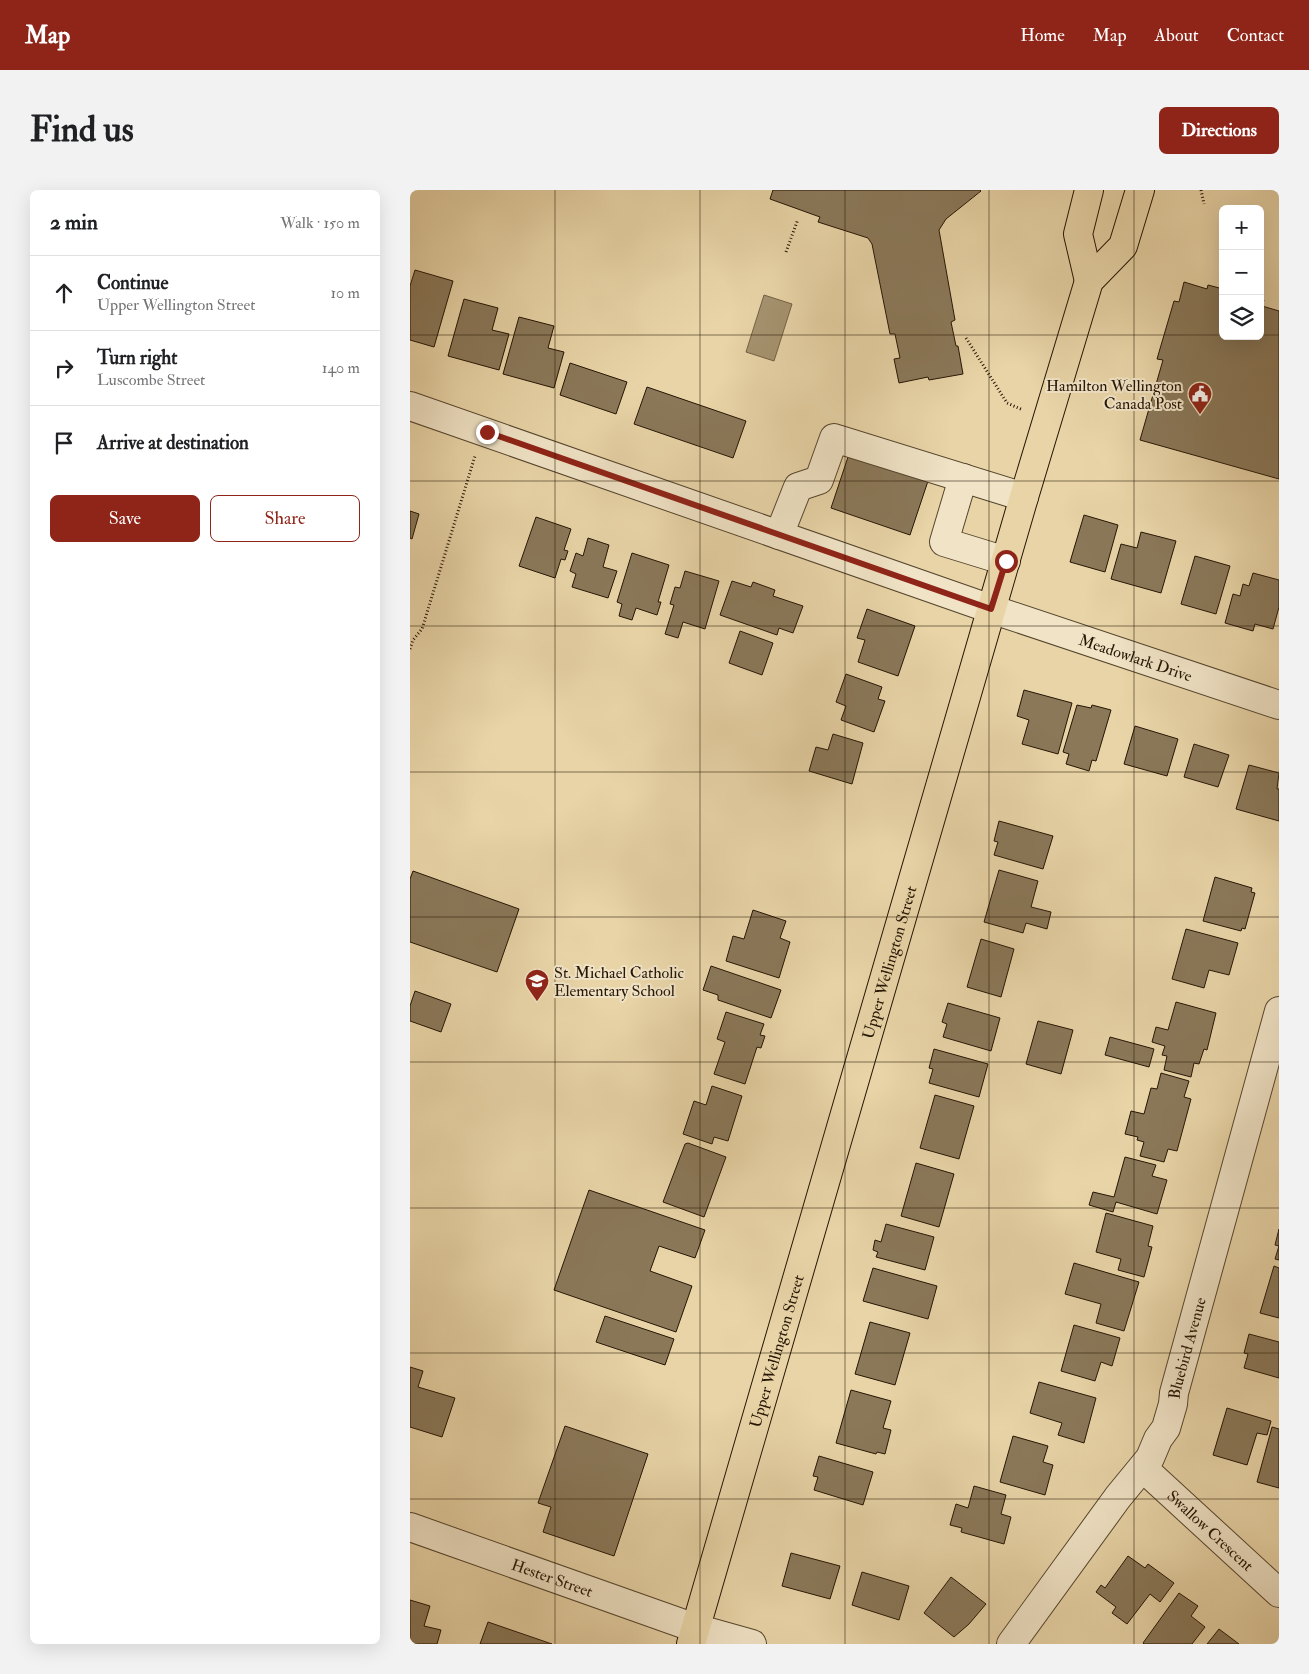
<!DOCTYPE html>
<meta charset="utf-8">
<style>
:root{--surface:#fff;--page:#f2f2f2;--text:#202124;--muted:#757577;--line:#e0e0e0;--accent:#8f2418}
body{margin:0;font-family:"IM FELL Double Pica",serif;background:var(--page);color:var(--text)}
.controls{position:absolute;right:15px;top:15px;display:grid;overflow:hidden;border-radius:8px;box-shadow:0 5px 20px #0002}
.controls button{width:45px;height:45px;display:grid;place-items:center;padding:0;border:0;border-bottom:1px solid var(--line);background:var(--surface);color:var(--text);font:25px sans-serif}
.stop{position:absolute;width:15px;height:15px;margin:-11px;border:4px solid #8f2418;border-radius:50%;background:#fff}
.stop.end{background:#8f2418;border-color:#fff;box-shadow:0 1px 5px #0008}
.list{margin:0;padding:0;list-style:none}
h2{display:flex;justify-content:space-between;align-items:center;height:65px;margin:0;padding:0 20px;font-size:21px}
h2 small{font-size:16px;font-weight:400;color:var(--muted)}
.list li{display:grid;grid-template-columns:32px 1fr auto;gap:15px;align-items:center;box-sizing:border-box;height:75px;padding:0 20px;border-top:1px solid var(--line)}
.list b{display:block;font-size:19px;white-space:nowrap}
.list p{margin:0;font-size:16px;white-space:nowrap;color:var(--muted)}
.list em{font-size:16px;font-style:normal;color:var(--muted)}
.actions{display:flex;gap:10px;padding:15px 20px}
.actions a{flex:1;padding:11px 0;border:1px solid var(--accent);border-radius:8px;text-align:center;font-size:18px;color:var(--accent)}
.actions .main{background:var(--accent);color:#fff}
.icon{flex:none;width:28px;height:28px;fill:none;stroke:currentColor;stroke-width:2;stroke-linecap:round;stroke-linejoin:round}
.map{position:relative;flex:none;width:869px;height:1454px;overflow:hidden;border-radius:8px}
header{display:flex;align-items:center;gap:30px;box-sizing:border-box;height:70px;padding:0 25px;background:var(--accent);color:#fff}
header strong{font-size:24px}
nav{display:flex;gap:28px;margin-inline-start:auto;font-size:18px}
.intro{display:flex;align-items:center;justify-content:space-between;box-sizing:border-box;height:120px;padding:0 30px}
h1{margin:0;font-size:35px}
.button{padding:12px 22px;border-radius:8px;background:var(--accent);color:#fff;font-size:18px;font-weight:700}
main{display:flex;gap:30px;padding:0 30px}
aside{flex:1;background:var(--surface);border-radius:8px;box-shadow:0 5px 20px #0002}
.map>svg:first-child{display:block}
</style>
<header>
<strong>Map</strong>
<nav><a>Home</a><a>Map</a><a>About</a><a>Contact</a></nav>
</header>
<div class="intro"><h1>Find us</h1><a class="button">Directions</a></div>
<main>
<aside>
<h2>2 min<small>Walk · 150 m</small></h2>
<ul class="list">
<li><svg class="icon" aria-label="ahead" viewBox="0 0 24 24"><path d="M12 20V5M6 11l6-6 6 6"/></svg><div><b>Continue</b><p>Upper Wellington Street</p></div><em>10 m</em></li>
<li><svg class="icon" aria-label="right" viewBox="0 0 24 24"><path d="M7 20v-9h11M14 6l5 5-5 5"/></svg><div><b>Turn right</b><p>Luscombe Street</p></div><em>140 m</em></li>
<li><svg class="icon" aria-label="arrive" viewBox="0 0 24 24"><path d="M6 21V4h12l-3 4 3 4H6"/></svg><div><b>Arrive at destination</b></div></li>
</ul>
<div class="actions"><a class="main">Save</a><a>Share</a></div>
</aside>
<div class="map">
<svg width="869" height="1454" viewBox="0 0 869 1454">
<rect width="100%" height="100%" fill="#e8d4a7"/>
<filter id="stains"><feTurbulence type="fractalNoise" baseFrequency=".004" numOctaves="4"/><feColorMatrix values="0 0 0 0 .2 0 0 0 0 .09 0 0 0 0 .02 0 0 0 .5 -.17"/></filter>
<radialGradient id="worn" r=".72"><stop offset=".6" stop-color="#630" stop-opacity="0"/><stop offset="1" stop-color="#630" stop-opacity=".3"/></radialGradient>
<!-- water -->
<polygon fill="#a69370" stroke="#726145" points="354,105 382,114 364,171 336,162"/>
<!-- building -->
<g fill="#8a7859" stroke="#251504">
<polygon points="363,0 570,0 571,1 536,29 529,40 545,130 541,132 546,156 548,156 553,184 519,190 518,187 489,193 484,169 490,168 485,144 480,144 462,54 458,48 408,32 410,27 360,9"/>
<polygon points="5,80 43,91 24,157 0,150 0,96"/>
<polygon points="774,92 797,99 798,95 813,99 813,146 850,146 850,109 854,110 852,116 869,121 869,289 730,250 753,170 747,169 764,111 769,112"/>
<polygon points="54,109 88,118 82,140 99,144 89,180 38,166"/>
<polygon points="109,127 144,136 138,158 154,162 144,198 93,184"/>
<polygon points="160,173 217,192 206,224 150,205"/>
<polygon points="237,197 336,231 323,268 224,234"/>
<polygon points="441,258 520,285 500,345 421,318"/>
<polygon points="0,321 9,324 2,349 0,348"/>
<polygon points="674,325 708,335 695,382 660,372"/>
<polygon points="126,327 161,339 154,360 158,361 155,370 151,369 145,388 109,376"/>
<polygon points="731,342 766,351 751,403 701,389 711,354 727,358"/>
<polygon points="178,348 199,355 193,377 207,381 198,408 162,397 166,384 160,381 166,363 173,366"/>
<polygon points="222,363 259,375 248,412 251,412 247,425 226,418 222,430 209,426 212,414 207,412"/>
<polygon points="785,366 820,376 806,424 771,414"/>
<polygon points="275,381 309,391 295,439 273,432 268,448 255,444 264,415 260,414 265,397 270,398"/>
<polygon points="843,383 869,390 869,417 863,439 845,434 843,441 815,433 823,404 830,406 833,394 839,396"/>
<polygon points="322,391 341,397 343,392 365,400 363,406 393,416 383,443 369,438 367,445 310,425"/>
<polygon points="457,419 505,436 488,486 448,472 455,450 447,448"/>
<polygon points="330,441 363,453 352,485 319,473"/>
<polygon points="436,484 472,497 468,509 475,511 464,542 431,530 436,516 426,512"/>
<polygon points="614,500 662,513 648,564 612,554 619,530 607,526"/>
<polygon points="667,515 681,518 682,515 701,520 686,571 682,570 679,581 656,574 659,564 653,562"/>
<polygon points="725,536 768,549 757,586 714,574"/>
<polygon points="423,544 453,553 442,594 399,581 406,557 418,560"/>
<polygon points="784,554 819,565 808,597 774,587"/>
<polygon points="839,575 869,583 867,599 869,599 869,631 826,619"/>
<polygon points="589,631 643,646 633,679 584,665 588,652 584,651"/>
<polygon points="589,680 628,691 621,717 641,722 637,739 616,733 613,743 574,732"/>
<polygon points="3,681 109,719 87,782 0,752 0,689"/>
<polygon points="805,687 842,698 841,702 845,703 835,739 832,738 831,741 793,731"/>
<polygon points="343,720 376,731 370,748 380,752 369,788 316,771 323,746 334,749"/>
<polygon points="776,739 828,753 819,785 799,780 794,798 762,789"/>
<polygon points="571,749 604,759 591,807 557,797"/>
<polygon points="301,776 371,800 361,828 308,810 308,805 293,800"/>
<polygon points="5,801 41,814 31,842 0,831 0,816"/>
<polygon points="766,812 806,823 797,860 794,859 789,874 784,873 781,887 754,880 757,866 752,865 755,856 742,852 746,837 758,840"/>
<polygon points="538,813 590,828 581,861 533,847 537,834 532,832"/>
<polygon points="316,822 354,834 350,845 355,846 351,858 347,857 335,894 304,884 315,852 307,849"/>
<polygon points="628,831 663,840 651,884 616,874"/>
<polygon points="700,847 744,859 739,877 695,865"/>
<polygon points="524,859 578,874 569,907 519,893 523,879 519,878"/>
<polygon points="751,883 779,891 774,907 781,909 767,961 758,959 754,972 730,966 734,952 727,950 728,947 715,944 721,921 734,924 741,898 747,899"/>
<polygon points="302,896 332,906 318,951 304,947 302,954 273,944 284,911 296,915"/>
<polygon points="525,905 564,916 549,969 510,958"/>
<polygon points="278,953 316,967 294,1027 253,1012 275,954"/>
<polygon points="715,967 746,975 742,986 757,990 747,1024 706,1012 703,1022 679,1015 683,1002 704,1007"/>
<polygon points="506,973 544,984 529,1037 491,1026"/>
<polygon points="179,1000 295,1040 285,1068 249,1056 240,1081 282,1096 266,1142 144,1100"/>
<polygon points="696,1023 743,1036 738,1056 742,1057 734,1087 708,1080 711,1069 686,1062"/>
<polygon points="476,1034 524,1047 515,1080 466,1067 468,1062 463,1060 465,1050 471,1052"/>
<polygon points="869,1039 869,1070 865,1069 869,1056 865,1055"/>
<polygon points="664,1073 729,1092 714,1141 686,1133 691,1114 655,1104"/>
<polygon points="864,1076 869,1078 869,1128 850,1123"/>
<polygon points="463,1078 527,1096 518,1129 453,1111"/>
<polygon points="195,1126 264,1149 255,1175 186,1152"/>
<polygon points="460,1132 500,1143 485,1195 445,1184"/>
<polygon points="664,1135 710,1148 702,1176 691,1172 685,1191 651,1181"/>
<polygon points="839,1144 869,1152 869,1188 834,1178 838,1164 834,1163"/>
<polygon points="0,1177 13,1181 8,1197 45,1208 32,1247 0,1237"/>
<polygon points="629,1192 686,1208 674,1253 648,1245 652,1233 620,1223"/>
<polygon points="441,1200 481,1211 473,1238 481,1240 475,1264 467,1262 466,1264 426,1253"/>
<polygon points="817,1218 861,1231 857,1245 847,1243 837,1275 803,1265"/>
<polygon points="155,1236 238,1264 204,1366 133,1342 141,1317 128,1313"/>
<polygon points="862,1237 869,1239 869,1298 847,1292"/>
<polygon points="603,1246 638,1256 633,1272 643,1275 635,1305 590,1292"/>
<polygon points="409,1266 463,1282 453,1315 404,1300 408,1287 403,1286"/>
<polygon points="564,1296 596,1305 591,1324 601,1327 594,1354 551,1342 552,1338 540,1335 546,1314 558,1318"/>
<polygon points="381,1363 430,1376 420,1409 372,1396"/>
<polygon points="718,1366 735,1378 738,1374 764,1393 750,1412 740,1404 717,1434 702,1423 706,1417 686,1402 691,1395 695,1398"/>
<polygon points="452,1382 499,1396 489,1430 442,1415"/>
<polygon points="541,1387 576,1414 559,1434 544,1447 514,1423"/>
<polygon points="769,1403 788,1416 781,1426 795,1437 782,1454 734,1454 733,1453"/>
<polygon points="0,1410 20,1416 14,1436 31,1440 27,1454 0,1454"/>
<polygon points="78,1432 142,1454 70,1454"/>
<polygon points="809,1439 829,1454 797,1454"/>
</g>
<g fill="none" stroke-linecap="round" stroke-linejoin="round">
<defs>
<g id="minor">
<path id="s1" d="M0,216L581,419L869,515"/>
<polyline points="553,288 534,352 596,371"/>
<polyline points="369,345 388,297 409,290 424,248 614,307"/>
<path id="s2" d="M733,1278L869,1403"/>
<path id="s3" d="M0,1337L285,1438L342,1454"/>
<path id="s4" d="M601,1454L708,1307L740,1268L748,1249L756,1238L763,1214L764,1203L869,821"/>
</g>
<g id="major">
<polyline points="679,91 668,44 679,0"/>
<path id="s5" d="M281,1454L614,307L679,91L713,56L730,0"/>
</g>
</defs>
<!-- minor casing -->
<use href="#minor" stroke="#56452d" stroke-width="30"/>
<!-- major casing -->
<use href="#major" stroke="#251504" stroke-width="30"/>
<!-- path -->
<g stroke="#251504" stroke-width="3" stroke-dasharray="1 2.5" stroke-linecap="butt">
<polyline points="791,0 794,14"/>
<polyline points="376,62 388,29"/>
<polyline points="556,148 597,213 613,220"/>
<polyline points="0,459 3,450 12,439 65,266"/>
</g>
<!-- minor -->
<use href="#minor" stroke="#f0e3c6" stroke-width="28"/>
<!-- major -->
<use href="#major" stroke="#e8d4a7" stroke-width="28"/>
</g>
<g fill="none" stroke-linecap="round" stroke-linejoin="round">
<!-- route -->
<polyline stroke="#8f2418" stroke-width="6" points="77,242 581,419 596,371"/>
</g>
<!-- grid -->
<path fill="none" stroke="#251504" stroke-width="1" stroke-opacity="0.55" d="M145,0V1454M290,0V1454M435,0V1454M579,0V1454M724,0V1454M0,145H813M850,145H869M0,291H869M0,436H869M0,582H869M0,727H869M0,872H869M0,1018H869M0,1163H869M0,1309H869"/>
<!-- icons -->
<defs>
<symbol id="civic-pin" viewBox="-11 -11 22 30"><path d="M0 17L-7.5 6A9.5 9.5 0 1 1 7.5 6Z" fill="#8f2418" stroke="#f0e3c6"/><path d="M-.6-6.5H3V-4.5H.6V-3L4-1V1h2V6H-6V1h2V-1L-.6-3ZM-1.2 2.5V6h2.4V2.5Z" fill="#fff"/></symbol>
<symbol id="school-pin" viewBox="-11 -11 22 30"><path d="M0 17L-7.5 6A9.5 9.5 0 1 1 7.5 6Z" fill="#8f2418" stroke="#f0e3c6"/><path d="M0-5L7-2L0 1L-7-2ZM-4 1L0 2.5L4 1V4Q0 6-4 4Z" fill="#fff"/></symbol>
</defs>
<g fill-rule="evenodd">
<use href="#civic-pin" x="776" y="190" width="28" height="38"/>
<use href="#school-pin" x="113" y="777" width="28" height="38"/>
</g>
<g text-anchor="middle" stroke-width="4" stroke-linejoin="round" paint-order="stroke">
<!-- poi labels -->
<g font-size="16" fill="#251504" stroke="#f0e3c6" text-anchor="end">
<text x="772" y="201">Hamilton Wellington<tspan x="772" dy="18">Canada Post</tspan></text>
<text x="144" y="788" text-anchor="start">St. Michael Catholic<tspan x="144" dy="18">Elementary School</tspan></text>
</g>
<!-- street labels -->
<g font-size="16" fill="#251504" stroke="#f0e3c6">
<text dy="6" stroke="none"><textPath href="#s1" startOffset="768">Meadowlark Drive</textPath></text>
<text dy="6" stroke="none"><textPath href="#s5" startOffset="710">Upper Wellington Street</textPath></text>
<text dy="6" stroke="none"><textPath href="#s4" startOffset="349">Bluebird Avenue</textPath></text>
<text dy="6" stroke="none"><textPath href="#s5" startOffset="305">Upper Wellington Street</textPath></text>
<text dy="6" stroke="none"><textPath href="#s2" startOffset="92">Swallow Crescent</textPath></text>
<text dy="6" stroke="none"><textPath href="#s3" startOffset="151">Hester Street</textPath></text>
</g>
</g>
<rect width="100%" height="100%" filter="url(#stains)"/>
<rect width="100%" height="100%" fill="url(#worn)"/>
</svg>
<div class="controls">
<button>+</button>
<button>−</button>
<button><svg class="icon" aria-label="layers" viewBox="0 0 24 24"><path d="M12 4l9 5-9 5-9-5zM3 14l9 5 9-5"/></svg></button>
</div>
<div class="stop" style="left:596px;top:371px"></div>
<div class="stop end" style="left:77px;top:242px"></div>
</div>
</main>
